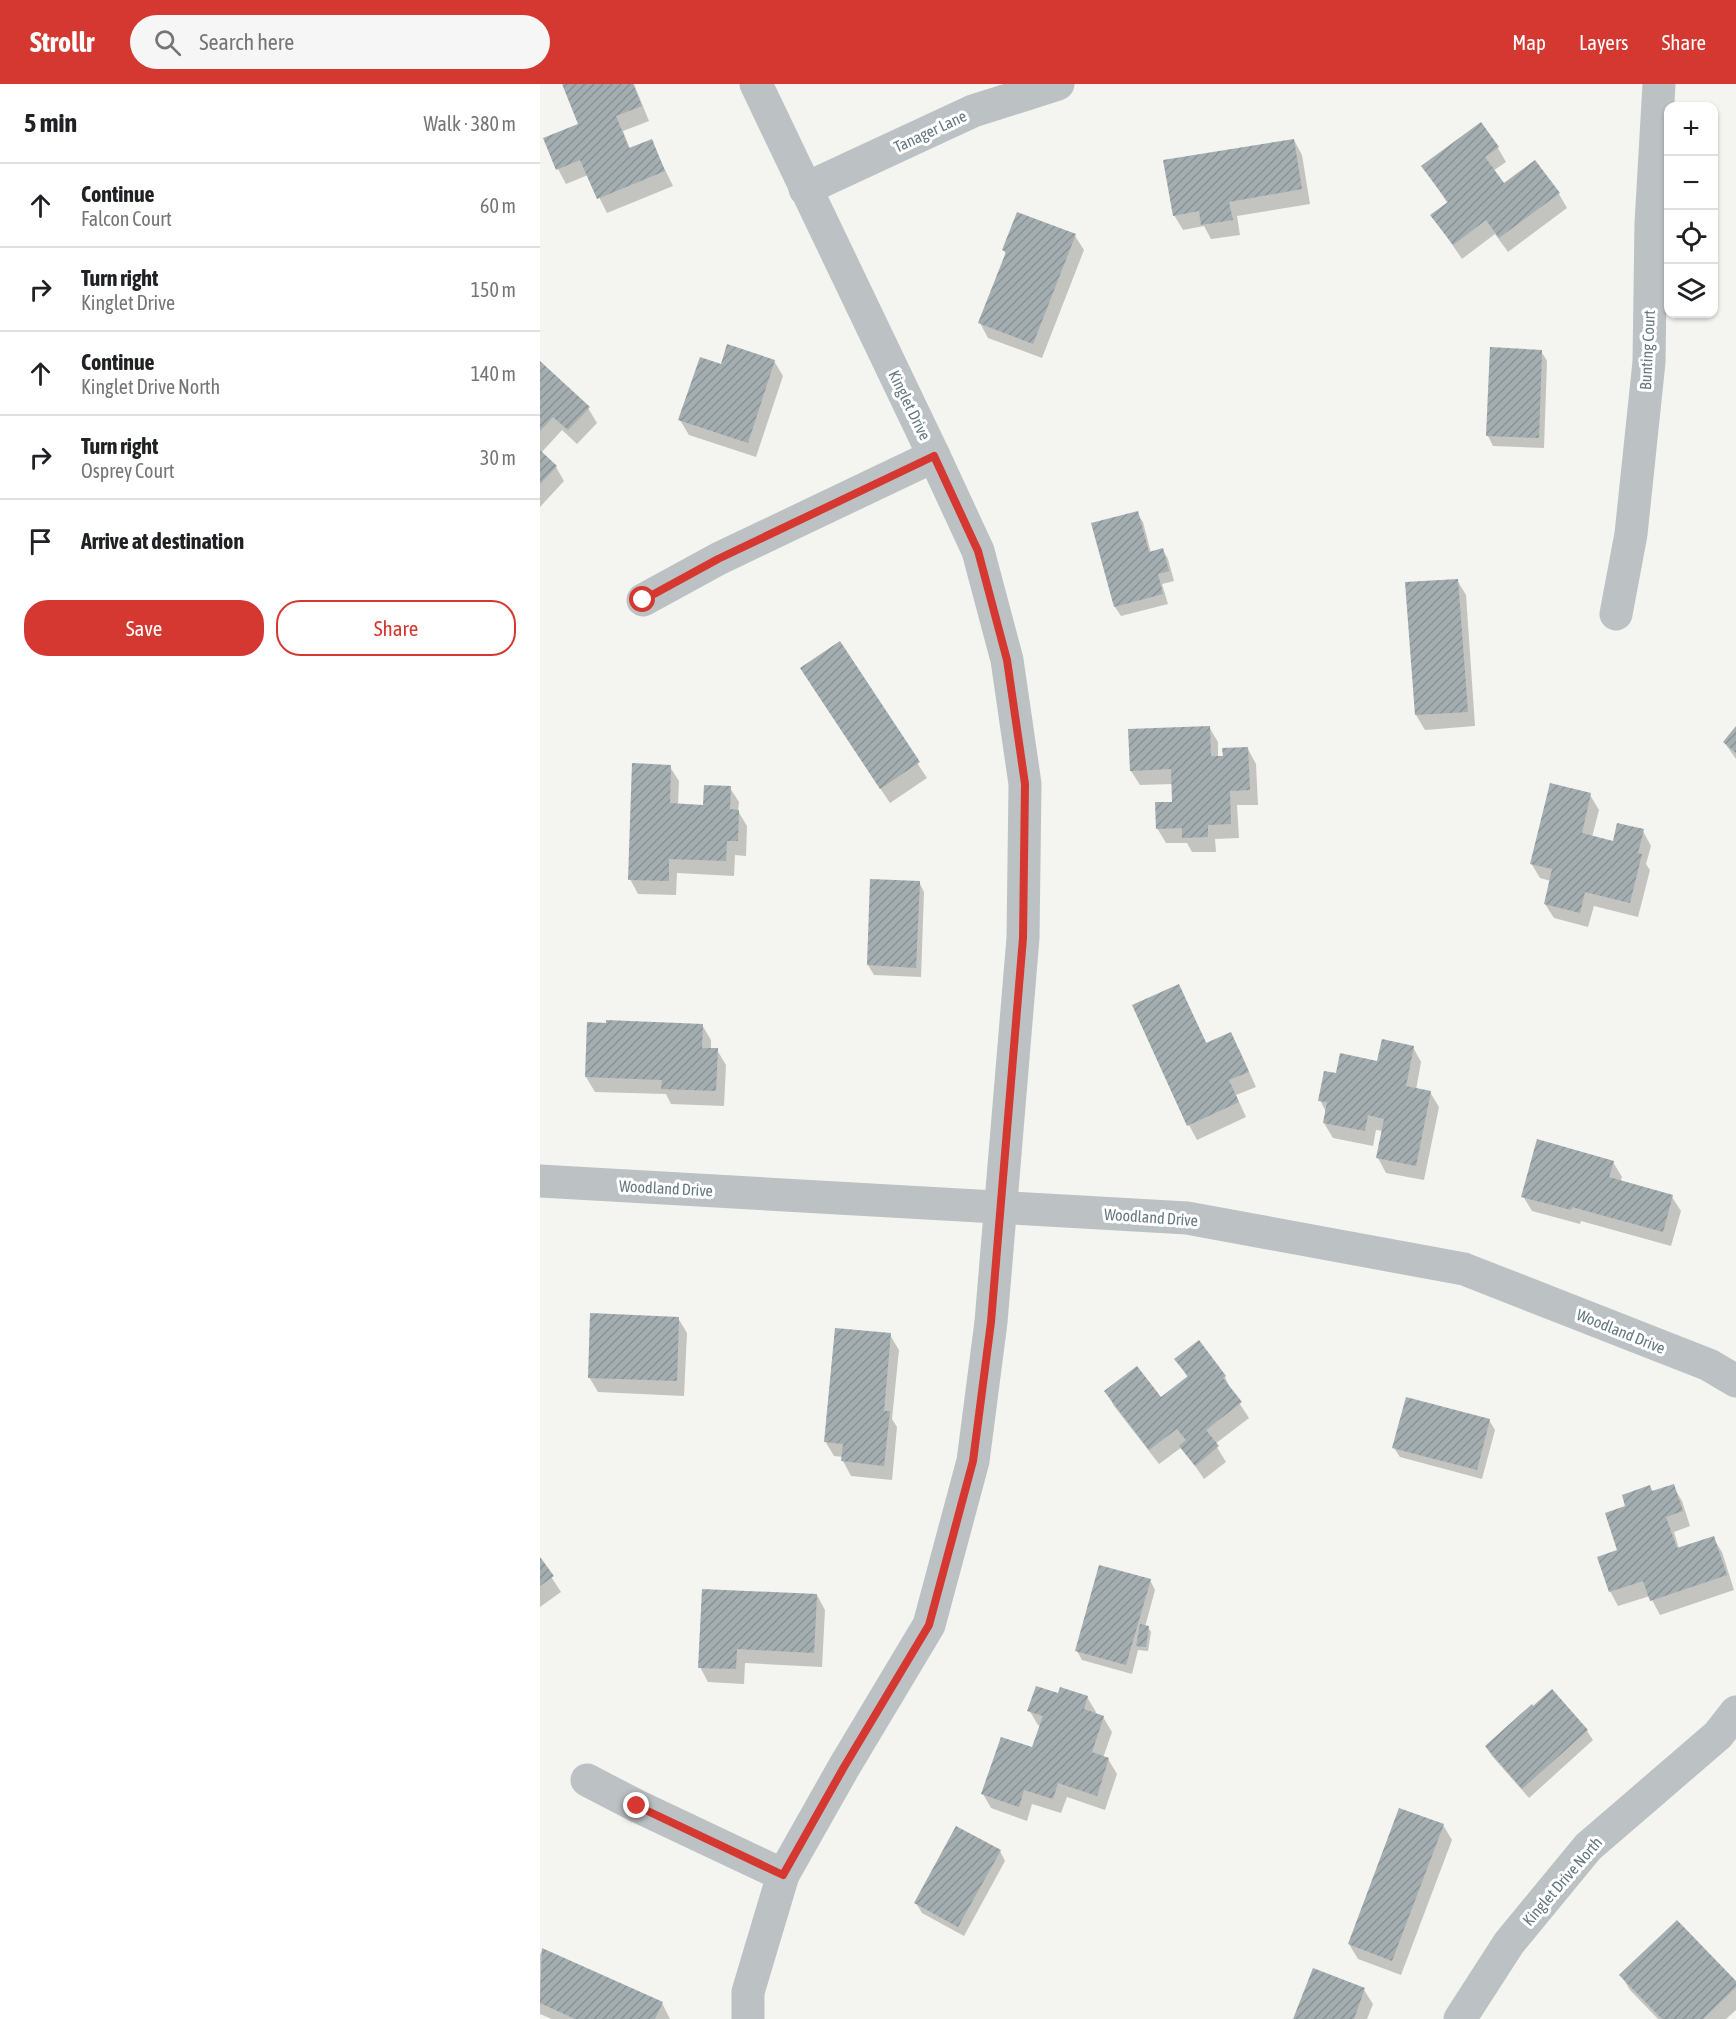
<!DOCTYPE html>
<meta charset="utf-8">
<style>
:root{--surface:#fff;--page:#f6f6f6;--text:#202124;--muted:#757577;--line:#e0e0e0;--accent:#d43831}
body{margin:0;font-family:"Asap Condensed",sans-serif;background:var(--page);color:var(--text)}
.controls{position:absolute;right:18px;top:18px;display:grid;overflow:hidden;border-radius:12px;box-shadow:0 2px 4px #0004}
.controls button{width:54px;height:54px;display:grid;place-items:center;padding:0;border:0;border-bottom:2px solid var(--line);background:var(--surface);color:var(--text);font:30px sans-serif}
.stop{position:absolute;width:18px;height:18px;margin:-14px;border:4px solid #d43831;border-radius:50%;background:#fff}
.stop.end{background:#d43831;border-color:#fff;box-shadow:0 2px 6px #0008}
.list{margin:0;padding:0;list-style:none}
h2{display:flex;justify-content:space-between;align-items:center;height:78px;margin:0;padding:0 24px;font-size:26px}
h2 small{font-size:20px;font-weight:400;color:var(--muted)}
.list li{display:grid;grid-template-columns:39px 1fr auto;gap:18px;align-items:center;box-sizing:border-box;height:84px;padding:0 24px;border-top:2px solid var(--line)}
.list b{display:block;font-size:22px;white-space:nowrap}
.list p{margin:0;font-size:20px;white-space:nowrap;color:var(--muted)}
.list em{font-size:20px;font-style:normal;color:var(--muted)}
.actions{display:flex;gap:12px;padding:18px 24px}
.actions a{flex:1;padding:14px 0;border:2px solid var(--accent);border-radius:24px;text-align:center;font-size:21px;color:var(--accent)}
.actions .main{background:var(--accent);color:#fff}
.icon{flex:none;width:33px;height:33px;fill:none;stroke:currentColor;stroke-width:2;stroke-linecap:round;stroke-linejoin:round}
.map{position:relative;flex:none;width:1196px;height:1935px;overflow:hidden}
header{display:flex;align-items:center;gap:36px;box-sizing:border-box;height:84px;padding:0 30px;background:var(--accent);color:#fff}
header strong{font-size:28px}
nav{display:flex;gap:33px;margin-inline-start:auto;font-size:21px}
.search{width:420px;height:54px;background:var(--page);display:flex;align-items:center;gap:15px;box-sizing:border-box;padding:0 21px;border-radius:33px;color:var(--muted);font-size:22px}
main{display:flex}
aside{flex:1;background:var(--surface)}
.map>svg:first-child{display:block}
</style>
<header>
<strong>Strollr</strong>
<div class="search"><svg class="icon" aria-label="search" viewBox="0 0 24 24"><circle cx="10" cy="10" r="6"/><path d="M15 15l6 6"/></svg>Search here</div>
<nav><a>Map</a><a>Layers</a><a>Share</a></nav>
</header>
<main>
<aside>
<h2>5 min<small>Walk · 380 m</small></h2>
<ul class="list">
<li><svg class="icon" aria-label="ahead" viewBox="0 0 24 24"><path d="M12 20V5M6 11l6-6 6 6"/></svg><div><b>Continue</b><p>Falcon Court</p></div><em>60 m</em></li>
<li><svg class="icon" aria-label="right" viewBox="0 0 24 24"><path d="M7 20v-9h11M14 6l5 5-5 5"/></svg><div><b>Turn right</b><p>Kinglet Drive</p></div><em>150 m</em></li>
<li><svg class="icon" aria-label="ahead" viewBox="0 0 24 24"><path d="M12 20V5M6 11l6-6 6 6"/></svg><div><b>Continue</b><p>Kinglet Drive North</p></div><em>140 m</em></li>
<li><svg class="icon" aria-label="right" viewBox="0 0 24 24"><path d="M7 20v-9h11M14 6l5 5-5 5"/></svg><div><b>Turn right</b><p>Osprey Court</p></div><em>30 m</em></li>
<li><svg class="icon" aria-label="arrive" viewBox="0 0 24 24"><path d="M6 21V4h12l-3 4 3 4H6"/></svg><div><b>Arrive at destination</b></div></li>
</ul>
<div class="actions"><a class="main">Save</a><a>Share</a></div>
</aside>
<div class="map">
<svg width="1196" height="1935" viewBox="0 0 1196 1935">
<defs>
<pattern id="building-hatch" width="6" height="6" patternUnits="userSpaceOnUse" patternTransform="scale(1.5)"><rect width="6" height="6" fill="#a4adb0"/><path d="M-1 1l2-2M0 6l6-6M5 7l2-2" fill="none" stroke="#899294"/></pattern>
</defs>
<rect width="100%" height="100%" fill="#f4f4f1"/>
<!-- shadow -->
<g fill="#0003">
<polygon points="23,0 94,0 109,37 83,47 90,65 111,57 133,102 67,129 48,91 26,100 18,85 40,41"/>
<polygon points="754,56 762,71 770,120 697,132 700,151 671,155 664,142 643,146 634,131"/>
<polygon points="958,64 966,78 953,87 963,101 1019,110 1027,124 968,168 955,150 922,175 892,131 908,120 883,82"/>
<polygon points="535,152 544,166 502,274 448,254 440,239 466,171 464,166"/>
<polygon points="1001,267 1007,277 1004,364 953,362 948,352"/>
<polygon points="234,277 243,292 216,373 149,351 140,336 182,282"/>
<polygon points="0,279 48,324 57,339 37,360 22,346 1,369 16,383 24,397 0,423"/>
<polygon points="597,429 603,438 611,469 623,466 628,475 634,497 622,500 628,520 581,532 575,523"/>
<polygon points="917,496 926,511 935,642 885,646 876,631"/>
<polygon points="299,559 387,694 350,719 270,599"/>
<polygon points="669,643 678,658 678,674 708,665 716,680 718,721 697,721 699,754 675,755 676,768 652,768 647,759 626,759 617,744 633,720 633,700 600,701 591,687"/>
<polygon points="1196,644 1196,675 1184,658"/>
<polygon points="130,683 139,697 138,721 164,722 190,704 199,718 198,727 207,742 206,772 195,771 194,792 137,789 136,811 98,810 90,795"/>
<polygon points="1050,711 1059,726 1052,753 1074,758 1103,747 1111,762 1106,780 1110,786 1098,833 1054,822 1048,843 1014,834 1005,820 1011,797 1000,794 991,779"/>
<polygon points="379,798 384,808 381,893 334,891 328,881"/>
<polygon points="639,902 667,960 699,965 716,1003 696,1011 706,1033 657,1056 649,1041"/>
<polygon points="162,941 171,956 171,966 177,966 186,981 184,1022 131,1020 126,1010 55,1008 46,993"/>
<polygon points="873,963 881,978 876,1006 890,1008 899,1023 884,1096 846,1089 838,1074 843,1047 836,1046 833,1062 793,1054 784,1039 786,1028 780,1016 797,991 839,978"/>
<polygon points="1073,1078 1082,1093 1080,1098 1132,1113 1141,1127 1131,1162 1041,1137 1040,1140 992,1127 983,1112"/>
<polygon points="138,1234 147,1249 144,1312 58,1308 49,1293"/>
<polygon points="350,1251 359,1266 352,1335 357,1343 352,1396 311,1392 303,1377 303,1373 294,1372 285,1357"/>
<polygon points="658,1258 685,1293 692,1308 709,1334 675,1360 686,1378 664,1395 642,1363 619,1380 574,1322 566,1307 621,1315 648,1294 636,1275"/>
<polygon points="949,1336 955,1346 942,1395 860,1373 854,1364"/>
<polygon points="1133,1402 1142,1417 1150,1442 1134,1448 1139,1465 1173,1454 1182,1468 1194,1506 1120,1531 1110,1512 1078,1522 1070,1507 1087,1423 1110,1403 1113,1409"/>
<polygon points="0,1476 21,1508 0,1523"/>
<polygon points="610,1496 615,1506 605,1543 608,1543 611,1548 608,1567 598,1566 592,1590 542,1576 537,1567"/>
<polygon points="277,1511 285,1526 282,1583 205,1579 204,1600 168,1598 160,1583"/>
<polygon points="519,1611 547,1613 556,1628 555,1631 563,1633 572,1648 563,1674 568,1675 577,1690 565,1726 527,1713 521,1729 492,1720 487,1737 451,1724 443,1710 493,1665 501,1642 498,1641 489,1626"/>
<polygon points="1047,1647 1053,1656 989,1714 952,1672 946,1663"/>
<polygon points="903,1741 912,1756 861,1891 818,1875 809,1860"/>
<polygon points="460,1767 465,1777 424,1852 382,1829 376,1819"/>
<polygon points="2,1866 122,1919 130,1935 12,1935 0,1930 0,1871"/>
<polygon points="774,1886 824,1906 833,1920 827,1935 755,1935"/>
<polygon points="1081,1891 1196,1899 1196,1926 1186,1935 1118,1935 1090,1906"/>
</g>
<!-- building -->
<g fill="url(#building-hatch)">
<polygon points="22,0 93,0 102,22 76,32 89,64 112,55 125,87 57,115 40,76 16,86 3,54 38,40"/>
<polygon points="941,38 959,63 945,73 964,99 995,76 1020,109 959,154 946,136 913,161 890,131 908,118 881,82"/>
<polygon points="754,55 762,105 689,118 693,136 661,141 659,127 633,132 623,76"/>
<polygon points="477,128 536,150 493,260 438,239 466,168 462,166"/>
<polygon points="187,260 235,276 208,359 138,336 160,273 181,280"/>
<polygon points="950,263 1002,266 999,354 946,352"/>
<polygon points="0,277 50,323 28,346 13,333 0,347"/>
<polygon points="0,366 17,382 0,400"/>
<polygon points="598,427 609,468 623,464 629,487 618,490 623,510 574,523 551,439"/>
<polygon points="918,495 928,628 875,631 865,498"/>
<polygon points="300,557 380,678 340,705 260,584"/>
<polygon points="670,642 671,672 683,672 682,664 708,663 710,706 690,707 691,740 668,741 668,753 642,754 642,744 616,745 615,718 632,718 631,685 590,687 588,645"/>
<polygon points="1196,642 1196,669 1183,658"/>
<polygon points="92,679 131,681 130,719 163,721 164,701 191,702 190,725 199,726 198,757 187,757 186,777 129,775 129,797 88,796"/>
<polygon points="1010,699 1051,709 1042,749 1073,757 1077,739 1104,745 1098,769 1102,770 1090,819 1045,808 1040,829 1004,820 1012,785 990,780"/>
<polygon points="330,795 380,797 376,884 327,881"/>
<polygon points="639,900 666,959 691,948 709,988 689,996 699,1018 647,1042 592,921"/>
<polygon points="66,936 163,940 162,964 178,964 176,1007 121,1005 122,996 45,993 47,938 66,939"/>
<polygon points="842,955 874,962 866,1002 891,1007 876,1082 836,1074 844,1035 828,1031 825,1047 783,1039 787,1018 778,1017 784,987 796,989 800,969 837,977"/>
<polygon points="997,1055 1074,1077 1069,1093 1133,1111 1123,1148 1032,1123 1031,1126 981,1113"/>
<polygon points="50,1229 139,1233 137,1297 48,1294"/>
<polygon points="295,1244 351,1249 344,1327 350,1327 344,1382 301,1377 303,1360 284,1358"/>
<polygon points="659,1256 686,1292 683,1294 702,1318 666,1346 679,1362 655,1382 639,1362 646,1356 637,1345 609,1366 564,1307 597,1282 621,1313 648,1292 634,1275"/>
<polygon points="866,1313 950,1335 937,1386 852,1364"/>
<polygon points="1134,1400 1143,1427 1126,1433 1137,1464 1174,1452 1187,1491 1110,1517 1103,1497 1069,1508 1057,1473 1077,1466 1065,1429 1085,1422 1082,1411 1110,1401 1112,1407"/>
<polygon points="0,1473 14,1492 0,1502"/>
<polygon points="559,1481 611,1495 586,1581 535,1567"/>
<polygon points="162,1505 277,1510 274,1569 197,1565 196,1585 158,1584"/>
<polygon points="600,1540 609,1542 606,1563 596,1562"/>
<polygon points="496,1602 518,1609 520,1603 548,1612 544,1625 564,1632 552,1668 569,1674 557,1712 518,1699 513,1715 484,1706 479,1723 441,1710 461,1653 492,1663 503,1632 487,1627"/>
<polygon points="1012,1605 1048,1646 982,1705 945,1662 992,1620 993,1622"/>
<polygon points="859,1724 904,1740 852,1877 808,1860"/>
<polygon points="416,1742 461,1766 418,1843 374,1819"/>
<polygon points="1137,1836 1196,1897 1196,1903 1163,1935 1122,1935 1079,1891"/>
<polygon points="2,1864 123,1918 115,1935 35,1935 0,1919"/>
<polygon points="773,1884 825,1904 814,1935 753,1935"/>
</g>
<g fill="none" stroke-linecap="round" stroke-linejoin="round">
<!-- minor -->
<g stroke="#bcc1c3" stroke-width="33">
<polyline points="265,105 433,27 518,0"/>
<polyline points="103,516 178,475 394,372"/>
<polyline points="1076,530 1091,450 1109,278 1111,140 1119,0"/>
<polyline points="0,1097 647,1134 924,1185 1169,1281 1196,1297"/>
<polyline points="47,1696 97,1722 243,1791"/>
<polyline points="208,1935 208,1908 243,1791 304,1683 389,1541 433,1377 451,1238 483,854 485,700 467,576 438,467 394,372 216,0"/>
<polyline points="920,1935 969,1859 1048,1763 1178,1651 1196,1628"/>
</g>
</g>
<g fill="none" stroke-linecap="round" stroke-linejoin="round">
<!-- route -->
<polyline stroke="#d43831" stroke-width="8" points="97,1722 243,1791 304,1683 389,1541 433,1377 451,1238 483,854 485,700 467,576 438,467 394,372 178,475 103,516"/>
</g>
<g text-anchor="middle" stroke-width="6" stroke-linejoin="round" paint-order="stroke">
<!-- street labels -->
<g font-size="16" fill="#667980" stroke="#fff">
<text transform="translate(390 47) rotate(-25)" y="6">Tanager Lane</text>
<text transform="translate(1107 266) rotate(-87)" y="6">Bunting Court</text>
<text transform="translate(370 321) rotate(64)" y="6">Kinglet Drive</text>
<text transform="translate(126 1104) rotate(3)" y="6">Woodland Drive</text>
<text transform="translate(611 1133) rotate(4)" y="6">Woodland Drive</text>
<text transform="translate(1081 1247) rotate(22)" y="6">Woodland Drive</text>
<text transform="translate(1022 1797) rotate(-49)" y="6">Kinglet Drive North</text>
</g>
</g>
</svg>
<div class="controls">
<button>+</button>
<button>−</button>
<button><svg class="icon" aria-label="locate" viewBox="0 0 24 24"><circle cx="12" cy="12" r="6"/><path d="M12 2v4M12 18v4M2 12h4M18 12h4"/></svg></button>
<button><svg class="icon" aria-label="layers" viewBox="0 0 24 24"><path d="M12 4l9 5-9 5-9-5zM3 14l9 5 9-5"/></svg></button>
</div>
<div class="stop" style="left:103px;top:516px"></div>
<div class="stop end" style="left:97px;top:1722px"></div>
</div>
</main>
